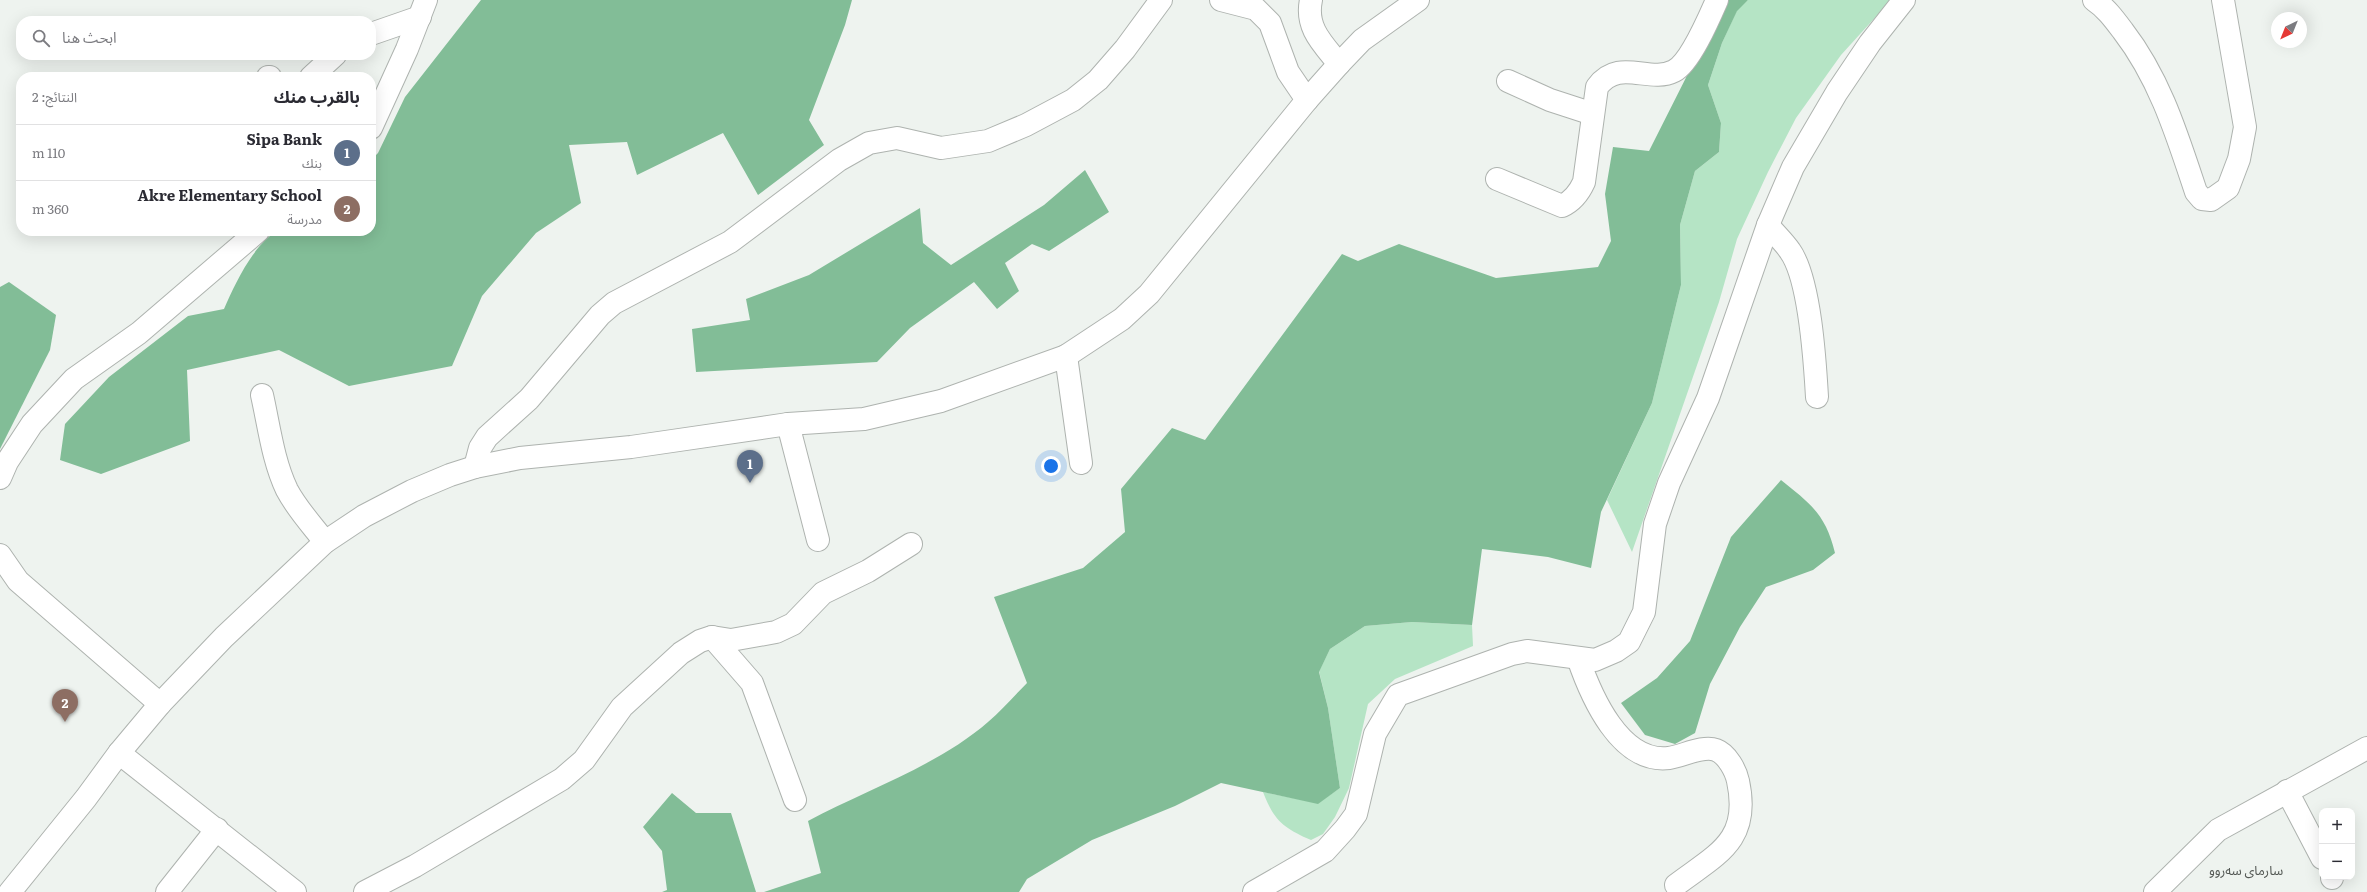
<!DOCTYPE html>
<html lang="ar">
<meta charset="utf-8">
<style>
:root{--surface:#fff;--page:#f2f2f3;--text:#2b2b33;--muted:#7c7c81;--line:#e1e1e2;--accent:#0f766e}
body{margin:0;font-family:Literata,"Noto Sans Arabic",serif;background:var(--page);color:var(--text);direction:rtl}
.controls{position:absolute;right:12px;bottom:12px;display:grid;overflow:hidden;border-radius:8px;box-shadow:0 4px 16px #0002}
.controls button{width:36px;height:36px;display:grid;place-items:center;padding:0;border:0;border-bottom:1px solid var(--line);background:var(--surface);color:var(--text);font:20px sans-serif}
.compass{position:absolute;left:2271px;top:12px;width:36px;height:36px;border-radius:50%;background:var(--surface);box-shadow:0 4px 16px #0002;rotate:223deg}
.you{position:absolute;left:1051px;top:466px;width:14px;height:14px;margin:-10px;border:3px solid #fff;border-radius:50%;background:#1a73e8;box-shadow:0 0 0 6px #1a73e833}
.badge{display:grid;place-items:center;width:26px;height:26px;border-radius:50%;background:var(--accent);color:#fff;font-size:13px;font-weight:700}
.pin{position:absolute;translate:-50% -33px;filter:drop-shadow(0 1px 2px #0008)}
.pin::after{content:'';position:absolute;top:21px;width:14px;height:12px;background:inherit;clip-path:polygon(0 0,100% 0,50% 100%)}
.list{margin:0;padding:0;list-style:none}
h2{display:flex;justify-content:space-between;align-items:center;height:52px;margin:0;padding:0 16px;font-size:17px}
h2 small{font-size:13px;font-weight:400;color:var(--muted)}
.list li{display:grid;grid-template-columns:26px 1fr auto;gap:12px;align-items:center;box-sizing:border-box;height:56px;padding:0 16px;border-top:1px solid var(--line)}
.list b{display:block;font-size:15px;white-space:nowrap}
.list p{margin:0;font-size:13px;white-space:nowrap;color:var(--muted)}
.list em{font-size:13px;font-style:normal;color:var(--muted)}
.icon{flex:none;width:22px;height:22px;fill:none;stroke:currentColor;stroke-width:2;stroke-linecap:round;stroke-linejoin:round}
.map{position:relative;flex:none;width:2367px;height:892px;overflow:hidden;direction:ltr}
.search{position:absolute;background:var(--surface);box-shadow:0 4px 16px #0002;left:16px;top:16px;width:360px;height:44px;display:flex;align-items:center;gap:10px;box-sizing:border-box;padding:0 14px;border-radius:16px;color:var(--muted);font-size:15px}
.panel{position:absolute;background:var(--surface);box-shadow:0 4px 16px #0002;left:16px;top:72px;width:360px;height:164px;border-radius:16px;direction:rtl}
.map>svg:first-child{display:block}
</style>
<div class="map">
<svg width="2367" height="892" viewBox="0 0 2367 892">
<rect width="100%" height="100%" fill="#eef3ef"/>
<!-- green -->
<g fill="#b5e4c5">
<polygon points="1748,0 1891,0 1841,55 1796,118 1768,172 1737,239 1719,302 1632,552 1607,500 1652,403 1681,285 1680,225 1695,171 1719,152 1721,123 1708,85 1722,43 1737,10"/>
<path d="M1412,622L1472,625L1473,646L1395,679L1368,704L1349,788L1335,817L1323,834L1311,840C1284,828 1274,821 1263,792L1318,803L1340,788L1328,708L1319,671L1330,649L1365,626Z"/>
</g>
<!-- forest -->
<g fill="#82bd97">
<path d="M481,0H852L845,25L809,120L824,145L758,195L723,133L637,175L627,142L569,145L581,203L536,233L482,296L452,366L349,386L279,350L187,370L190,441L101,474L60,460L65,424L109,377L188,316L224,309C235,284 253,245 277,231H371V160L378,153L405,97Z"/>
<path d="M1728,0H1748L1737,11L1722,43L1708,85L1721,123L1719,152L1695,171L1680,225L1681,285L1652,403L1601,512L1591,568L1548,557L1482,549L1472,625L1412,622L1365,626L1330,649L1319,672L1328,708L1340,788L1318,804L1221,783L1175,806L1092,840L1027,879L1019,892H764L821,873L808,821C866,790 939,765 988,722C1002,710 1014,696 1027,683L994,597L1083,568L1125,532L1121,489L1172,428L1205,440L1342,254L1358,261L1399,244L1496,278L1598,267L1611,241L1605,194L1613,147L1649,151L1709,32Z"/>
<polygon points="1085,170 1109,212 1049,251 1032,244 1005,263 1019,291 997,309 974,282 910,328 877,362 696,372 692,329 750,320 746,299 809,275 920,208 923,243 951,265 1044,205"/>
<polygon points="9,282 56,315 50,350 0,449 0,287"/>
<path d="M1781,480C1811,504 1826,515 1835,553L1813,570L1766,587L1740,627L1710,684L1695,733L1675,744L1645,735L1621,703L1657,678L1690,641L1731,537Z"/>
<polygon points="672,793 696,813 731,813 756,892 662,892 667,890 662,851 643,827"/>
</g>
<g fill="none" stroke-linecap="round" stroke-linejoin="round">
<defs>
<g id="minor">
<polyline points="1221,0 1256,9 1270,23 1288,72 1307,100"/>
<path d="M1311,0C1305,28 1323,44 1339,64"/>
<path d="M2094,0C2106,8 2114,19 2123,31C2160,79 2177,135 2196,192L2202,199L2211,200L2228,188L2239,159L2245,127L2223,0"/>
<polyline points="371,34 420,17"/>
<polyline points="268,77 270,77"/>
<polyline points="311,77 335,55"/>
<polyline points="1508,81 1550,100 1593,114"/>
<polyline points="371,128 407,49 426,0"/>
<path d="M1497,179L1562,206C1573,201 1579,193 1584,182L1597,87C1619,57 1649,84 1674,71C1690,63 1710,16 1717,0"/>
<path d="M1768,225C1775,234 1784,242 1790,251C1810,279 1815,362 1817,397"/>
<polyline points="1066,356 1081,463"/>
<path d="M262,395C269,426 273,461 287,490C297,509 312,525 325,542"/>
<polyline points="788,424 818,540"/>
<polyline points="475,467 480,448 487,437 529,399 600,315 614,303 730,242 839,160 869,143 897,138 941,148 988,141 1026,125 1073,100 1098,80 1125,49 1161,0"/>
<polyline points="0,478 7,462 32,424 74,379 139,333 258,231"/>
<polyline points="0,555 18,581 160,704"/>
<polyline points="712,637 752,683 795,800"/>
<path d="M1578,658C1591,696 1620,764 1669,758C1683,756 1703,745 1716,750C1727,754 1736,771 1738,781C1751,841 1717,854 1676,885"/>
<polyline points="119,753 295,892"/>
<polyline points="2287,791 2322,858"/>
<polyline points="2332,877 2332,878"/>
<polyline points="10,892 86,798 119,753 160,704 224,637 325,542 364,516 412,491 450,475 475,467 520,458 631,447 788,424 864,419 941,401 1066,356 1122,319 1149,294 1307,100 1339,64 1362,40 1418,0"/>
<polyline points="167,892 217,829"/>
<polyline points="365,892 415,866 562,779 584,760 622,707 681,653 700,641 712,637 731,640 776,632 793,624 823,593 868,571 911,544"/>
<polyline points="1254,892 1325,851 1345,829 1356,814 1375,734 1398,695 1512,654 1527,651 1595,660 1616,651 1629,642 1644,612 1655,524 1669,483 1708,398 1768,225 1793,167 1837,92 1870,43 1904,0"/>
<polyline points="2155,892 2218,830 2367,748"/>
</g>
</defs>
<!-- minor casing -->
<use href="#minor" stroke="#aeb3af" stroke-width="24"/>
<!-- minor -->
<use href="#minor" stroke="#fff" stroke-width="22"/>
</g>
<g text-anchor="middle" stroke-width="3" stroke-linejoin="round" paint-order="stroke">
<!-- neighbourhood labels -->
<g font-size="13" fill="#535854" stroke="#eef3ef">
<text x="2246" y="875">سارمای سەروو</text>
</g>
</g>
</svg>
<div class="controls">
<button>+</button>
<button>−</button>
</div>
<svg class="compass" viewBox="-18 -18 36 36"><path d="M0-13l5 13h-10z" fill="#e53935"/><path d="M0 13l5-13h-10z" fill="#7c7c81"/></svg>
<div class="you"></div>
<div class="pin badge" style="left:750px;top:483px;background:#5c6f8a">1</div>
<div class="pin badge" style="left:65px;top:722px;background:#8d6e63">2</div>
<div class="search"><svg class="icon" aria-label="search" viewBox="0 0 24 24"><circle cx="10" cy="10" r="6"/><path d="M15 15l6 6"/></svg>ابحث هنا</div>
<section class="panel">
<h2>بالقرب منك<small>النتائج: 2</small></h2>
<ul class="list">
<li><span class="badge" style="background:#5c6f8a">1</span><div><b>Sipa Bank</b><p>بنك</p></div><em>110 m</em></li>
<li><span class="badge" style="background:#8d6e63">2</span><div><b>Akre Elementary School</b><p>مدرسة</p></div><em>360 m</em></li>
</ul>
</section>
</div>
